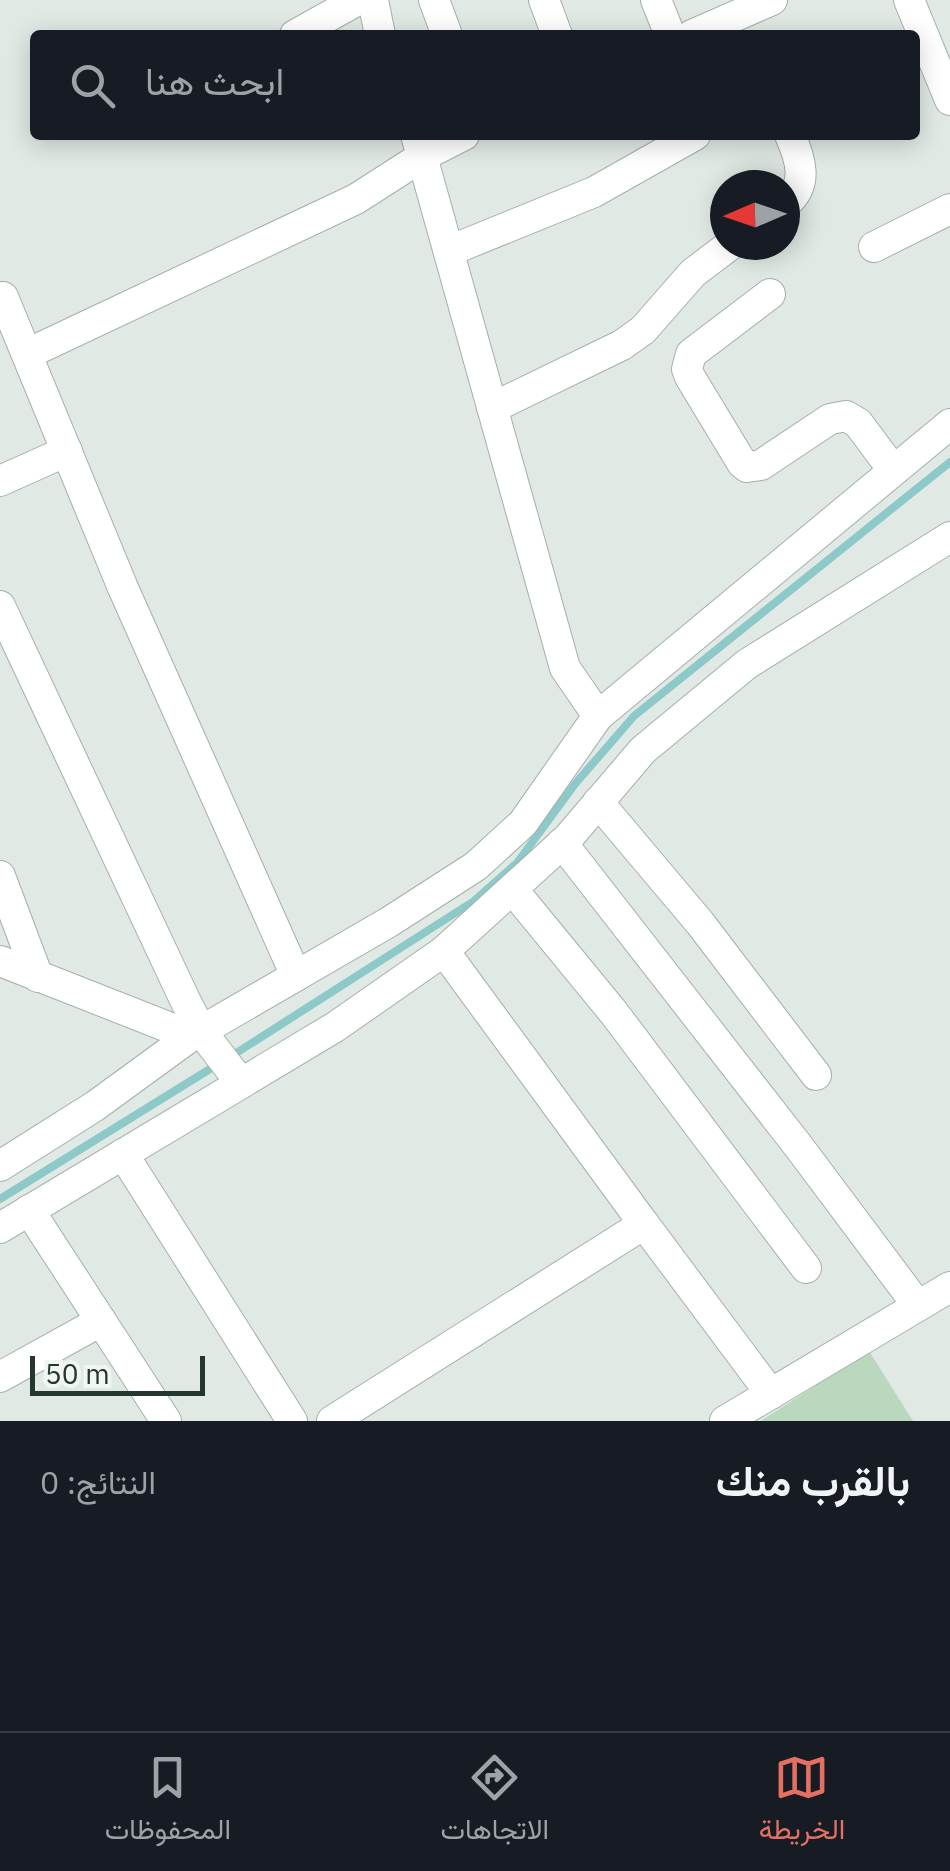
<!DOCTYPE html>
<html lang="ar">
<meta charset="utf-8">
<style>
:root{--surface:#171b24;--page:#242831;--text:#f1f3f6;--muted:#9ea1a6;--line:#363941;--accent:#e37063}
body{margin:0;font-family:"IBM Plex Sans",Vazirmatn,sans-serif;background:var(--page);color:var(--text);direction:rtl}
.compass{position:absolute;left:710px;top:170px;width:90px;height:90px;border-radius:50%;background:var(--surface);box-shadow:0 5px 25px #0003;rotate:268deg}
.scale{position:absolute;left:30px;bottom:25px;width:175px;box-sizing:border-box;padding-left:10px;border:5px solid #22382f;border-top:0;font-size:28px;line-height:35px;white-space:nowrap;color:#22382f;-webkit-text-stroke:8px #f0f6f2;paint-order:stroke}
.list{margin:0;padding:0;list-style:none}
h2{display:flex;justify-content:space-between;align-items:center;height:130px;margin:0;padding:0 40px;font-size:42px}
h2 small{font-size:32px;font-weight:400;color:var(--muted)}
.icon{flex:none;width:55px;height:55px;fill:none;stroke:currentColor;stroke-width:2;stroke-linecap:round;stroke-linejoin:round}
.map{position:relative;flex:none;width:950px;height:1421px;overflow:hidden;direction:ltr}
.search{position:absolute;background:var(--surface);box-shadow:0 5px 25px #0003;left:30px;right:30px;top:30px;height:110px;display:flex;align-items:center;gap:25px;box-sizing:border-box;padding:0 35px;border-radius:10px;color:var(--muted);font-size:38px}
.sheet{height:310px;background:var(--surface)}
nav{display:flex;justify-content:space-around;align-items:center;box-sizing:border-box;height:140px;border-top:2px solid var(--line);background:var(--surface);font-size:28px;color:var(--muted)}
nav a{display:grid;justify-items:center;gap:5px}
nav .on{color:var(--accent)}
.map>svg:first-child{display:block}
</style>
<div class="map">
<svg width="950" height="1421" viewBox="0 0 950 1421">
<rect width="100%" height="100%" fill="#e0e9e4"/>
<!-- green -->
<polygon fill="#bad8be" points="869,1351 913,1421 761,1421"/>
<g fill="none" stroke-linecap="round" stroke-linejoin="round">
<!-- stream -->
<g stroke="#8dc9c9" stroke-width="8">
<polyline points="230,1057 474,901 517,863 575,784 634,716 950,462"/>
<polyline points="0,1199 218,1064"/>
</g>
<defs>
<g id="minor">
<polyline points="373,0 380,35"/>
<polyline points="434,0 447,35"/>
<polyline points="544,0 557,35"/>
<polyline points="656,0 670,35"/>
<polyline points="909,0 950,100"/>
<polyline points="295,35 358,0"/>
<polyline points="692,35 772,0"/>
<polyline points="416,135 565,668 598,716"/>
<path d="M785,204C809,185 801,160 790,135"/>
<polyline points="874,247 950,209"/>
<polyline points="449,251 594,192 695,135"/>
<polyline points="770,294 691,354 687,369 690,377 742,463 747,467 761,465 830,419 846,416 858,423 893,470"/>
<polyline points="3,297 123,588 296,976"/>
<polyline points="27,354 356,199 423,156 464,135"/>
<polyline points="492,408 622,345 643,330 693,273 730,245"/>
<polyline points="0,481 67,451"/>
<polyline points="0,606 185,1000 201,1031 241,1083"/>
<polyline points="598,802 700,923 816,1075"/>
<polyline points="562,843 799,1147 918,1306"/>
<polyline points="0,876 38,977"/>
<polyline points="513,890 614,1013 806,1268"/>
<polyline points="444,951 644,1224"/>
<polyline points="0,961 191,1036 201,1031 389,922 476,866 523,823 598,716 950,424"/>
<polyline points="123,1154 292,1421"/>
<polyline points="0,1166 95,1106 191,1036"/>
<polyline points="29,1210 166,1421"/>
<polyline points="0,1228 335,1027 444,951 568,838 643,750 747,664 950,537"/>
<polyline points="0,1377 101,1321"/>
<polyline points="332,1421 644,1224 771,1394"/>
<polyline points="725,1421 950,1287"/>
</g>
</defs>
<!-- minor casing -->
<use href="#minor" stroke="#a3b0aa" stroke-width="32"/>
<!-- minor -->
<use href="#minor" stroke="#fff" stroke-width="30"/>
</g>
</svg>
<svg class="compass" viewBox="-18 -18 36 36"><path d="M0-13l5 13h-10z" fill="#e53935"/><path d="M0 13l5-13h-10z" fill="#9ea1a6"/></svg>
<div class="scale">50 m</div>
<div class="search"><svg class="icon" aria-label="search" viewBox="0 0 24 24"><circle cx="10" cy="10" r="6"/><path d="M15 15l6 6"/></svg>ابحث هنا</div>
</div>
<section class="sheet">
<h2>بالقرب منك<small>النتائج: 0</small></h2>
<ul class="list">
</ul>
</section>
<nav>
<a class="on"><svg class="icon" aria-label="map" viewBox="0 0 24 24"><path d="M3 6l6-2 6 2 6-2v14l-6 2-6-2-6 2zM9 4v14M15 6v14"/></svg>الخريطة</a>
<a><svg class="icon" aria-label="directions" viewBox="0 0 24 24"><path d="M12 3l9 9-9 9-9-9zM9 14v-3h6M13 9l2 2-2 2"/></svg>الاتجاهات</a>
<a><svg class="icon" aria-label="saved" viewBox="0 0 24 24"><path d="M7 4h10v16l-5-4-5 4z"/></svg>المحفوظات</a>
</nav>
